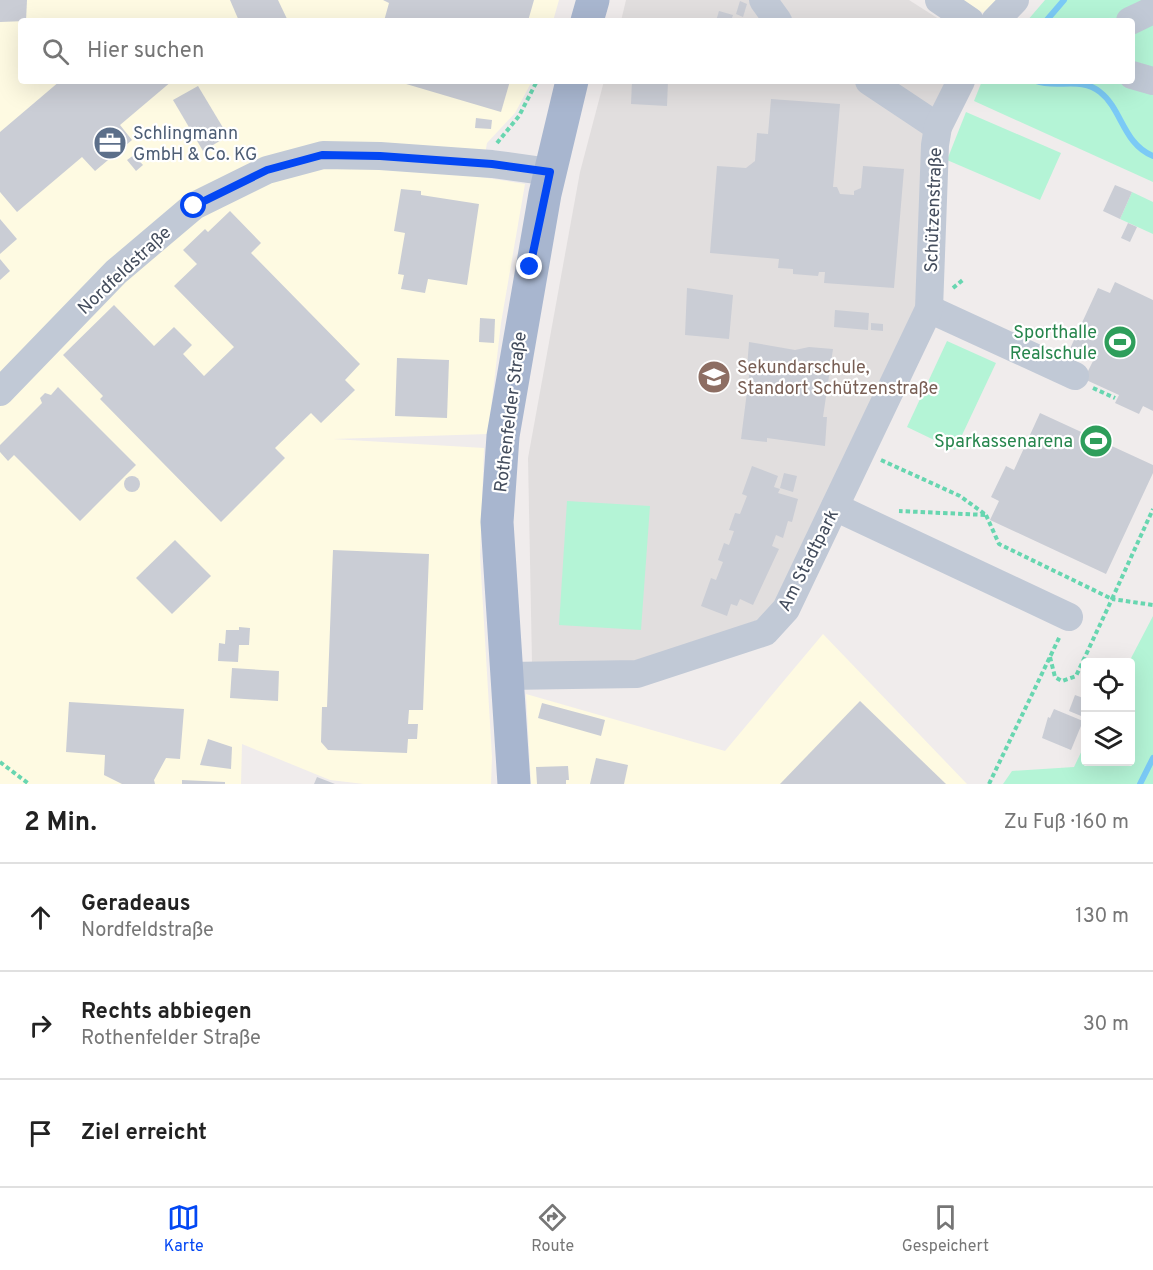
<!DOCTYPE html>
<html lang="de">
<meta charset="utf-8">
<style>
:root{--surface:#fff;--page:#f2f2f2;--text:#222;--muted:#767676;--line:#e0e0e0;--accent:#0347f3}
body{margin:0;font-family:Overpass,sans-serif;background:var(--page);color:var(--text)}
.controls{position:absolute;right:18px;bottom:18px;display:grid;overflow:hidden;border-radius:6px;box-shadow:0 6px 24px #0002}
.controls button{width:54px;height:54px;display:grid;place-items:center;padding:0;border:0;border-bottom:2px solid var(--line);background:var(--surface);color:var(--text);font:30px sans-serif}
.stop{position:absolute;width:18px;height:18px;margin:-14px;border:4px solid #0347f3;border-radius:50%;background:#fff}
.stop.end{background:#0347f3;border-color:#fff;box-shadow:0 2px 6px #0008}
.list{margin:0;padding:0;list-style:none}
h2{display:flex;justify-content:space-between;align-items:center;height:78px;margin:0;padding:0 24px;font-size:26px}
h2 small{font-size:20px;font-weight:400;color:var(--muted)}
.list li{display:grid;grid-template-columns:39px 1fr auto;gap:18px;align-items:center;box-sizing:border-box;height:108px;padding:0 24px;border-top:2px solid var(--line)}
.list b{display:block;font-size:22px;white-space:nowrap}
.list p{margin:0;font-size:20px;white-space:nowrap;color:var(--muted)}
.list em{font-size:20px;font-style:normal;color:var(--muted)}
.icon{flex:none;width:33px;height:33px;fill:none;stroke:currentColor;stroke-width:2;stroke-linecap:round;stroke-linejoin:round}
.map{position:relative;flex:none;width:1153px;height:784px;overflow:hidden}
.search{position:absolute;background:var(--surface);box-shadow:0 6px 24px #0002;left:18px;right:18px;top:18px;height:66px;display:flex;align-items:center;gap:15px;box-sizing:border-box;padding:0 21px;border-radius:6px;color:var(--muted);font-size:22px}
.sheet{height:402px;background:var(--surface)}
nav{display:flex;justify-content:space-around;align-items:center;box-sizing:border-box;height:84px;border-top:2px solid var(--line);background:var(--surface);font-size:16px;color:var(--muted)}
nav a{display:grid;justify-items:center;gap:3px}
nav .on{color:var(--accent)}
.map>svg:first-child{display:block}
</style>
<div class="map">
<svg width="1153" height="784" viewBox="0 0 1153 784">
<rect width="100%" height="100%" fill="#f0ecec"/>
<!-- commercial -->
<g fill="#fefae2">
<polygon points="0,0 559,0 553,21 21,21 21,81 532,81 515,113 487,143 481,177 525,184 501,323 488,434 333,439 484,448 480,556 492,757 491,784 364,784 330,780 242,744 241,784 0,784"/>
<polygon points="963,0 997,0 983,13"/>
<polygon points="823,634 967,784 531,784 526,694 725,751"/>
</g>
<!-- education -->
<g fill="#e1dede">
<polygon points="626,0 909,0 942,21 621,21"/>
<polygon points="604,81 946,81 920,302 791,578 763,618 631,666 532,663 528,458 580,172"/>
</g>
<!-- green -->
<g fill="#b4f4d6">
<polygon points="1045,0 1152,0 1112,21 1027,21"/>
<polygon points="1153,17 1153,76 1132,69 1132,28"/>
<polygon points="982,81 1130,81 1153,88 1153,182 974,101"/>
<polygon points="966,112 1061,153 1040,200 947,160"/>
<polygon points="1132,192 1153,202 1153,234 1120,219"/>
<polygon points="947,341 996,363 955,450 907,427"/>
<polygon points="567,501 650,506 641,630 559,625"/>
<polygon points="1153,616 1153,784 1003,784 1012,771 1074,767 1085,744 1086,762 1130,762 1129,662"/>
</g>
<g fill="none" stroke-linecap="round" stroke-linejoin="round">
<!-- stream -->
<g stroke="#7bcaf6" stroke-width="6">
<polyline points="1046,21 1064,0"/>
<path d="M1036,81C1056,89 1081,76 1100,92C1122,109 1123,144 1153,156"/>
<polyline points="1140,784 1153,758"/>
</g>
</g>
<!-- building -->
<g fill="#cacdd5">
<polygon points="0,0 27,0 26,21 0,22"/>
<polygon points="230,0 278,0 288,21 239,21"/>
<polygon points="383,0 534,0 528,21 384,21 389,3"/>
<polygon points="740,1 747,4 743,17 736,14"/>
<polygon points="719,11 733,15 731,21 716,21"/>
<polygon points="60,81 172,81 120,125 132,140 95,171 82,157 17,212 0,192 0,132"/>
<polygon points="396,81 510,81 501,112"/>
<polygon points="632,81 668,81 667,106 631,104"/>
<polygon points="198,86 228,136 203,151 173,100"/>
<polygon points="771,99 840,104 833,187 837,187 840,194 854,195 854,191 861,188 863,166 904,169 894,288 824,283 825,272 819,272 818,276 793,274 793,269 778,268 779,259 710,253 717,166 746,168 755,161 757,133 768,134"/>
<polygon points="476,118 492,120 491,129 475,128"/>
<polygon points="134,155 143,165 136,171 127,160"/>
<polygon points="1115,185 1132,192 1120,219 1103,211"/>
<polygon points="401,189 421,191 421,195 479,204 467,285 428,279 425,293 401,289 404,275 398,274 405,233 394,231"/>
<polygon points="230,211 261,243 251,253 360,364 345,380 355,390 321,423 311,413 275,448 285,458 221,522 100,399 103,396 63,355 114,305 154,346 174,327 192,345 183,354 204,376 234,347 174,286 197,264 183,250 205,229 208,232"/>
<polygon points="0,219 17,239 0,254"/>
<polygon points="1128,223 1137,227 1130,242 1121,238"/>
<polygon points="0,259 10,271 0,280"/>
<polygon points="1115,282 1153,300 1153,411 1143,406 1139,414 1115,403 1119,395 1084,379 1094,359 1083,354 1081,359 1068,353 1098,288 1110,293"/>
<polygon points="687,288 733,295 729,339 685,335"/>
<polygon points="835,310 869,313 868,330 834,327"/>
<polygon points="480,318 495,319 494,343 479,342"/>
<polygon points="871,323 883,324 883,331 871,330"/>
<polygon points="749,342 795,350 809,347 833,349 823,417 827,417 825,446 767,438 767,442 741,439 750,368 747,368"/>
<polygon points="397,358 449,360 447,418 395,416"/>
<polygon points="58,387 136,465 80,521 14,455 8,461 0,452 0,445 42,403 40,398 45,393 51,395"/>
<polygon points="1040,413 1153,465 1153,473 1106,574 990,520 999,501 991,497 1006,466 1014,470"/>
<polygon points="752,466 778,476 774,487 780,489 778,493 798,499 792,522 788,521 783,538 776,535 772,546 779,549 753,605 740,599 737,606 731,604 727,616 701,606 711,578 716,580 723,562 718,560 724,543 729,545 734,531 729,530 735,513 740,514 747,496 742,494"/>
<polygon points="784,473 797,476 793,492 780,488"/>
<circle cx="132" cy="484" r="8"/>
<polygon points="175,540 211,576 172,614 136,578"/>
<polygon points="333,550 429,554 423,710 409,710 408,724 418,724 417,739 408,739 407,753 328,750 321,742 322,707 327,707"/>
<polygon points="239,627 250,628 249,645 239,645 238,662 218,661 219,643 225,644 226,630 239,630"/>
<polygon points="232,668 279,671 278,701 230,698"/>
<polygon points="1075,695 1086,699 1086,718 1069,711"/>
<polygon points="860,701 946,784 780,784"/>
<polygon points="69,702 184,709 180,759 166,758 154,780 155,784 122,784 104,775 105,755 66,752"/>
<polygon points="542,703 605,720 601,736 538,718"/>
<polygon points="1054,709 1083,721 1071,750 1042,738 1048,717 1050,718"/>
<polygon points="208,739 232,747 231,769 200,765"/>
<polygon points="596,758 628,765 624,784 590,784"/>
<polygon points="568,766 569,780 566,780 566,784 537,784 536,767"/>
<polygon points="317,777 335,784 314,784"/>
<polygon points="182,780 225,782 225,784 182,784"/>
</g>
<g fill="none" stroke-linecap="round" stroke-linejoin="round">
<!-- path -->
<g stroke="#68d6b0" stroke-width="4" stroke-dasharray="4.5 3" stroke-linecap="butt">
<polyline points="497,143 519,116 537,81"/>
<polyline points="953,288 964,279"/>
<polyline points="1093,388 1115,398"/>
<polyline points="881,460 960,496 986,515 899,511"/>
<polyline points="986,515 999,544 1112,599 1153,509"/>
<polyline points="1050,657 1055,677 1062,681 1076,676 1112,599 1153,605"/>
<polyline points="0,762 29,784"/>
<polyline points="989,784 1060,636"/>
</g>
<!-- minor -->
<g stroke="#c1c9d6" stroke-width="28">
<polyline points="763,0 778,21"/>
<polyline points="939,0 970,21"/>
<polyline points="995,21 1015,0"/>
<polyline points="1130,21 1153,10"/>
<polyline points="1132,75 1153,81"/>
<polyline points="869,81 938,127"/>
<polyline points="929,309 1075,376"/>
<polyline points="0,392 116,272 194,206 267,170 323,155 380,156 492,164 550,172"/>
<polyline points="835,507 1069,617"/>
<polyline points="505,676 637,674 765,632 786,609 929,309 935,145 938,127 961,81"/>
</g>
<!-- major -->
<g stroke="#a8b6cf" stroke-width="33">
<polyline points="587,21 593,0"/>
<polyline points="514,784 497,522 503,436 545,194 572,81"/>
</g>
</g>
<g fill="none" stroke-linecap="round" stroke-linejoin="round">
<!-- route -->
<polyline stroke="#0347f3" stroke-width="8" points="194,206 267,170 322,155 380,156 492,164 550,172 530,267"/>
</g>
<!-- icons -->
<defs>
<symbol id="office-disc" viewBox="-11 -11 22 22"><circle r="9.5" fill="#5c6f8a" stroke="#fff"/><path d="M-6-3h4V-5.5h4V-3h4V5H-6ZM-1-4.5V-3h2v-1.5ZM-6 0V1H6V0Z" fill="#fff"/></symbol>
<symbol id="stadium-disc" viewBox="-11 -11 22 22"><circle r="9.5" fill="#2e9e5b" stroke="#fff"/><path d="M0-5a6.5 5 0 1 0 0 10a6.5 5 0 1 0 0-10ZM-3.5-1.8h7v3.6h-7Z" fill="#fff"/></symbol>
<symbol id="school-disc" viewBox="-11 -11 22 22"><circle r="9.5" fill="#8d6e63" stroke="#fff"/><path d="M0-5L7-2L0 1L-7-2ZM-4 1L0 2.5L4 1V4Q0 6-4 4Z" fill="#fff"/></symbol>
</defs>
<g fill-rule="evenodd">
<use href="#office-disc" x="91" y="124" width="38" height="38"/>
<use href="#stadium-disc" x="1101" y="323" width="38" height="38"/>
<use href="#school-disc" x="695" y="358" width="38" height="38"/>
<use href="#stadium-disc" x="1077" y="422" width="38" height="38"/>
</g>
<g text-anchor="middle" stroke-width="4.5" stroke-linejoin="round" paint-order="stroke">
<!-- service labels -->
<g font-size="18" fill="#4e5e75" stroke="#fff" text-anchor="start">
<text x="133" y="139">Schlingmann<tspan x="133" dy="21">GmbH &amp; Co. KG</tspan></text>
</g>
<!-- street labels -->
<g font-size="18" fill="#434c5c" stroke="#fff">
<text transform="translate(933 210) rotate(-88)" y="6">Schützenstraße</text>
<text transform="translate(124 270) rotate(-43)" y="6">Nordfeldstraße</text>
<text transform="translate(510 412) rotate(-83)" y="6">Rothenfelder Straße</text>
<text transform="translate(808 560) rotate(-63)" y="6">Am Stadtpark</text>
</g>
<!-- leisure labels -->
<g font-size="18" fill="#27864d" stroke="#fff" text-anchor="end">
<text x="1097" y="338">Sporthalle<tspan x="1097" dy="21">Realschule</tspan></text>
<text x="1073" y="447">Sparkassenarena</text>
</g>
<!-- education labels -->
<g font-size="18" fill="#785e54" stroke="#fff" text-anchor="start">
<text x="737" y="373">Sekundarschule,<tspan x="737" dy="21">Standort Schützenstraße</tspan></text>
</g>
</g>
</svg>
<div class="controls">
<button><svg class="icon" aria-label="locate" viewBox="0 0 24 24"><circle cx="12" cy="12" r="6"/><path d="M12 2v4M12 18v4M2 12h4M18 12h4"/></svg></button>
<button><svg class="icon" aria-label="layers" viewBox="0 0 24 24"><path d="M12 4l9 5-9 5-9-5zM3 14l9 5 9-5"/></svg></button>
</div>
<div class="stop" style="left:194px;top:206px"></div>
<div class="stop end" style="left:530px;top:267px"></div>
<div class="search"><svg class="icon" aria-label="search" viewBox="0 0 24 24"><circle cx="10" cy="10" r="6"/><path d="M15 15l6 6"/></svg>Hier suchen</div>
</div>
<section class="sheet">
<h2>2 Min.<small>Zu Fuß · 160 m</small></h2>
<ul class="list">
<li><svg class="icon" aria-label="ahead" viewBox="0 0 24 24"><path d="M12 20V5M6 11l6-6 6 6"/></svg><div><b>Geradeaus</b><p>Nordfeldstraße</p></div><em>130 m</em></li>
<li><svg class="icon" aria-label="right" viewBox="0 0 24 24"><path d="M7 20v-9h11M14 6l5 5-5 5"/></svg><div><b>Rechts abbiegen</b><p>Rothenfelder Straße</p></div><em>30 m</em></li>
<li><svg class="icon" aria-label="arrive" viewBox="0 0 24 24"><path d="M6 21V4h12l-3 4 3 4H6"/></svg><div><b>Ziel erreicht</b></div></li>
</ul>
</section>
<nav>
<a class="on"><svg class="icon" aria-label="map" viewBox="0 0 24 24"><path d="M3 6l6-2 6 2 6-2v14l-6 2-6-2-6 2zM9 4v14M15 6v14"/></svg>Karte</a>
<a><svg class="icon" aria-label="directions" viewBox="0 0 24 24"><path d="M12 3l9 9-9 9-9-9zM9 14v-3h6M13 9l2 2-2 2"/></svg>Route</a>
<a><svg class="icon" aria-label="saved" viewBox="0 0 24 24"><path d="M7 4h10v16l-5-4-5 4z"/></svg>Gespeichert</a>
</nav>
